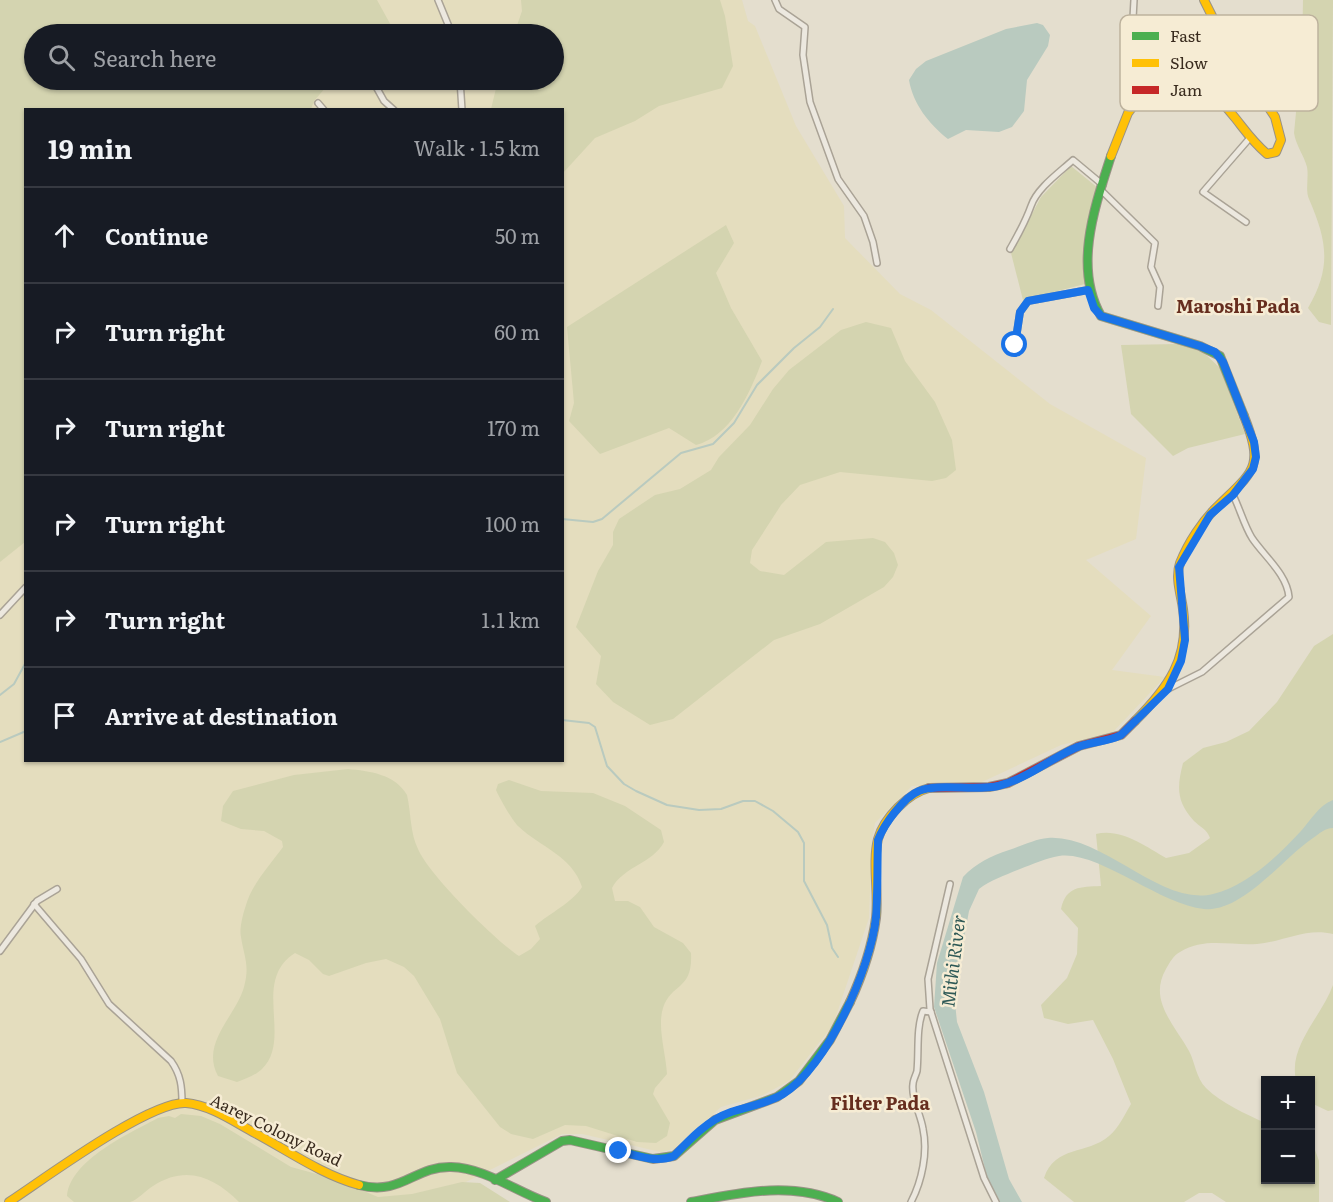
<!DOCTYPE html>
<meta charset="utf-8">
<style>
:root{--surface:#171b24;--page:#20242c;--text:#f1f3f6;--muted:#9ea1a6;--line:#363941}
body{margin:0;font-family:Literata,serif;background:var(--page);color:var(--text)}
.controls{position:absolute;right:18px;bottom:18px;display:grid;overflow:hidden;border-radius:0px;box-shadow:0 2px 4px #0004}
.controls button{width:54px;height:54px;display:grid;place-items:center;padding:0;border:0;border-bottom:2px solid var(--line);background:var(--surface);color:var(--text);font:30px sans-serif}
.stop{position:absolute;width:18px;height:18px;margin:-14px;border:4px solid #1a73e8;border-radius:50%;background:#fff}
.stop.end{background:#1a73e8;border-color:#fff;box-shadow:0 2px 6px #0008}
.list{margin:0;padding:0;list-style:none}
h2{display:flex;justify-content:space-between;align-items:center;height:78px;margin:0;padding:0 24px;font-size:26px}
h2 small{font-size:20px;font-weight:400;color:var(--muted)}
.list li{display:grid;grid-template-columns:39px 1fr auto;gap:18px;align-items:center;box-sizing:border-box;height:96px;padding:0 24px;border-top:2px solid var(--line)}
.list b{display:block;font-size:22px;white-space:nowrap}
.list em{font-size:20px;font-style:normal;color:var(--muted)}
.icon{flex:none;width:33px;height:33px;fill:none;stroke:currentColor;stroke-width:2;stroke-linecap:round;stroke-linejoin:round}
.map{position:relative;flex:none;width:1333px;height:1202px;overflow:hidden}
.search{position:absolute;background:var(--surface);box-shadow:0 2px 4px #0004;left:24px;top:24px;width:540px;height:66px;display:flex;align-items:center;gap:15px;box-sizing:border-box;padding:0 21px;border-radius:33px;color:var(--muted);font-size:22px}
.panel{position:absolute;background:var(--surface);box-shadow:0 2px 4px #0004;left:24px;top:108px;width:540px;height:654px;border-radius:0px}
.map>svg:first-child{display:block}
</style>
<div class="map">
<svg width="1333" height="1202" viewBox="0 0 1333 1202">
<rect width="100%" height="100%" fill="#e4dece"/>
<!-- farmland -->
<path fill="#e4ddbe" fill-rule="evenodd" d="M0,0H742L748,21L755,26L796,126L844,206L845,238L900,294L931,310L1050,404L1146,458L1136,539L1086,560L1151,616L1112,670L1165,677L1112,733L1061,745L982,782L912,786L875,823L872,840L869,918L833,1025L789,1081L763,1095L721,1107L674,1149L661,1152L582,1134H562L426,1202H0ZM34,34H554V80H34ZM26,110H562V760H26Z"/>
<!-- green -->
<g fill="#d4d4b0">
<polygon points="0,0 377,0 393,29 391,34 34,34 34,80 332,80 314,101 311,109 26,110 25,542 0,562"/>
<polygon points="521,0 720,0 725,16 733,66 722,88 659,106 635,121 595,138 563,173 562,110 491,109 498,80 554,80 554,34 514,34 522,11"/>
<path d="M1303,0H1333L1331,325L1319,322L1308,308C1332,267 1327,241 1309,199C1305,190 1309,177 1307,167C1304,155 1296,146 1294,133L1302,51Z"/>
<polygon points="1071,166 1098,188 1085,245 1085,284 1023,300 1011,253 1041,197"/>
<path d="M726,225L734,243L716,273L731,308L762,361C750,393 731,436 696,445L669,428L600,454L569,421L574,403L567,327Z"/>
<polygon points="866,322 891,328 905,361 935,402 952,440 956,470 946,478 932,481 840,472 800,485 781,505 752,550 750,563 760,571 784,575 826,542 873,538 885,542 894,553 898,565 893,577 884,587 820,624 774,640 673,719 650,725 613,702 596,684 601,656 576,627 598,571 613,545 613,532 619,519 655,495 680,489 711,470 719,457 750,425 773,389 789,370 841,330"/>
<polygon points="1179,344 1204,353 1220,368 1245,434 1188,448 1173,456 1131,414 1121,345"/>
<path d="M1333,634V934C1306,927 1283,942 1257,944C1231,946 1204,937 1180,952C1173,956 1170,962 1166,969C1148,1000 1174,1024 1189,1051C1195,1062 1196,1078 1206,1088C1221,1103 1246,1114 1265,1123L1266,1180H1310L1311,1147L1315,1150L1319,1161V1202H1226L1212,1193H1199L1184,1202H1074L1044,1178C1055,1145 1087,1155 1109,1136C1118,1129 1125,1114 1131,1104L1113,1059L1093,1020L1068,1024L1044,1018L1041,1005L1067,978L1077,954L1078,928L1061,909C1066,886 1080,887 1101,886L1096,834C1121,828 1145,846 1166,858L1189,853L1210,838C1207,829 1200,827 1194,821C1176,801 1177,787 1183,763L1203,748L1226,742L1249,731L1277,702L1314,646Z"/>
<path d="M348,769C369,771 395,774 407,795C411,812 410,833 418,849C429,875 495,940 519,956L531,949L540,939L535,926C550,913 573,902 582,887C572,856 540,847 518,826C512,820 500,799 496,790L498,784L509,780L541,791L593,793L625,806L661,830L664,842C652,864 624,866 612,888L615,901H628L640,907L654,927L683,943L691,953C693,991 672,982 663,1008C657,1027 666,1054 667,1074L655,1088L653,1094L670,1123L667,1136L656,1143L637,1142L586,1126L565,1125L533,1139L511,1134L500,1127L457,1073L440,1019L414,976L404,967L386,959L366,963L329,976L323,974L309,960L295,953C251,981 293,1039 262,1069C256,1075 245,1079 237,1082L218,1076C200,1043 236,1016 244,987C250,965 244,957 241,937C239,929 243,914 246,905C252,884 270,865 283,847L282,841L264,831L241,829L221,821L223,806L233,791L294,775Z"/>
<path d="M1333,985V1110L1328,1111L1311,1103L1310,1080H1296C1288,1046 1322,1016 1333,985Z"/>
<path d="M181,1114L201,1116L220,1124L291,1167L335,1179L378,1197L412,1194L462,1182L480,1183L510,1202H239C215,1178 187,1164 153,1186C146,1190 138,1200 130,1202C117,1202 88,1202 74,1202L67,1196C70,1160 130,1133 158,1118L169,1116L175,1118Z"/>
</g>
<!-- water -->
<g fill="#b9cabf">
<path d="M1037,23L1043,25L1050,35L1048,46L1027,80L1024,111L1012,127L999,132L966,130L948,139C929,124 913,104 909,80L916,69L926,61L1006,29Z"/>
<path d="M1333,800V828C1325,828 1319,834 1313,838C1283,858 1242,913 1204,909C1160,905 1098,850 1059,856C1046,858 1033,864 1020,869C1006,875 991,880 979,889L969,911L954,993L957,1022L984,1092L1009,1179L1022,1202H1000L987,1177L976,1132L934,1007L937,963L963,877C976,863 991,856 1009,850C1022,846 1035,839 1048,838C1103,834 1161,907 1213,894C1247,886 1278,856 1301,831C1311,820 1318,806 1333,800Z"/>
</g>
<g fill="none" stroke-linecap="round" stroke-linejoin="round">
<!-- stream -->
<g stroke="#b9cabf" stroke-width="2">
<polyline points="562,519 593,522 602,519 681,453 713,444 734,423 757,385 794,348 820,327 833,309"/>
<polyline points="0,695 14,684 26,662"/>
<polyline points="562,720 589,723 595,727 607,766 624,784 636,791 667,805 699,810 721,809 743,801 755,801 773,811 798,832 804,843 804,881 827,925 832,948 838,957"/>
<polyline points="0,742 26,731"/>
</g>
<defs>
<g id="street">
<polyline points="438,0 452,34"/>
<polyline points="775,0 779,9 805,27 803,55 810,102 838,179 864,216 873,242 877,263"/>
<polyline points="1134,0 1133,18 1168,59"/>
<polyline points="460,80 462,110"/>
<polyline points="374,83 384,101 394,110"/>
<polyline points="318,103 324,110"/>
<polyline points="1102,191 1155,243 1151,267 1160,287 1158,306"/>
<polyline points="1246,222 1203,192 1249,139"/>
<path d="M1010,249C1019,233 1025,223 1031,206C1037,188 1060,172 1073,160L1103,185"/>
<polyline points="1015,345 1020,312 1028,301 1088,290"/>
<polyline points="0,615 26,587"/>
<path d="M1168,689L1202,672L1289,597C1287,574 1264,556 1252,538C1244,525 1240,509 1233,495"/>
<polyline points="950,884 928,979 930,1009 984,1178 996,1202"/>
<path d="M34,904L81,959L109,1004L171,1061C181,1075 182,1087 182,1103"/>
<polyline points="0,951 37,901 57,889"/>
<path d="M911,1202C922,1181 928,1152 923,1129C921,1115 911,1098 913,1084C913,1080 916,1075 917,1071C919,1051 916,1028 923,1011L931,1012"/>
</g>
<g id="fast">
<path d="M1111,156C1095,206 1073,267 1101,316L1200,346L1220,356L1244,416"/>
<polyline points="495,1180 562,1141 570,1140 653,1159 674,1156 715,1120 777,1097 799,1081 830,1040 850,1002"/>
<path d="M359,1185C402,1196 414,1166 451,1167C485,1168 515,1191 546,1202"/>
<path d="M691,1202C739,1193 792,1181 838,1202"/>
</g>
<g id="slow">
<path d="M1111,156L1128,113L1168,59C1194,73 1217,95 1236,119C1247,133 1253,142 1267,154L1276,152L1281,140L1275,117L1225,42L1204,0"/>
<path d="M1135,721C1168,688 1190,658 1183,609C1181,594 1175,578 1180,563C1188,543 1202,521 1218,506C1255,470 1264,467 1244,416"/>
<path d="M850,1002C862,976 872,947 876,918C879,893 872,864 878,839C884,818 908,793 929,788"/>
<path d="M9,1202C44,1179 149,1101 186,1103C210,1105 233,1121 253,1132C287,1150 322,1175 359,1185"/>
</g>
<polyline id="jam" points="929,788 989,787 1008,783 1079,746 1121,735 1135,721"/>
</defs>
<!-- street casing -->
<use href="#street" stroke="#aaa396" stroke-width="8"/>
<!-- fast casing -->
<use href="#fast" stroke="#999286" stroke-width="10"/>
<!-- slow casing -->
<use href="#slow" stroke="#999286" stroke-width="10"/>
<!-- jam casing -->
<use href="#jam" stroke="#999286" stroke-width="10"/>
<!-- street -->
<use href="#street" stroke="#ece8df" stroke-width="5"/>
<!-- fast -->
<use href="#fast" stroke="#4caf50" stroke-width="8"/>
<!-- slow -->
<use href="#slow" stroke="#ffc107" stroke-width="8"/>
<!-- jam -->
<use href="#jam" stroke="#c62828" stroke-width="8"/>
</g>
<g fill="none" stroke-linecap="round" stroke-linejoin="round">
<!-- route -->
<path stroke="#1a73e8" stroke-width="8" d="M619,1151C637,1156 656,1163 674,1156C691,1138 708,1120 731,1112C749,1106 766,1104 783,1094C827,1067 871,968 876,917C878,891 877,865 878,840C884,824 904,797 919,791C936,783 976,791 998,786C1026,779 1047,761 1073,749C1088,741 1106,743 1121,735L1168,689L1181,661L1185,640L1179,567L1210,515L1233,495L1253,469L1256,457L1254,442L1223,362L1215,352L1200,346L1101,316L1094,308L1088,290L1028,301L1020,312L1015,345"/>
</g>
<g text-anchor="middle" stroke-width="5" stroke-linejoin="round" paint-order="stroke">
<!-- street labels -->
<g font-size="16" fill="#392b1e" stroke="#f6ecd4">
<text transform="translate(276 1130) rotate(26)" y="6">Aarey Colony Road</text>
</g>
<!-- neighbourhood labels -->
<g font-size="18" font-weight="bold" fill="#662d1e" stroke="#f6ecd4">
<text x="1238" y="313">Maroshi Pada</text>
<text x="880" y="1110">Filter Pada</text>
</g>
<!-- water labels -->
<g font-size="18" font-style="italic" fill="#2e5956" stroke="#f6ecd4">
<text transform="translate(954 961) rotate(-83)" y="6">Mithi River</text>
</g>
</g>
<!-- legend -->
<rect x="1120" y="15" width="198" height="96" rx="9" fill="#f6ecd4" stroke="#bdb29d" stroke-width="1.5"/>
<rect x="1132" y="32" width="27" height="8" fill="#4caf50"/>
<rect x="1132" y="59" width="27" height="8" fill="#ffc107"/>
<rect x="1132" y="86" width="27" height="8" fill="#c62828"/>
<g font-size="16" fill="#392b1e">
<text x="1170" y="42">Fast</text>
<text x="1170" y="69">Slow</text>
<text x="1170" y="96">Jam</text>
</g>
</svg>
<div class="controls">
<button>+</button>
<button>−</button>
</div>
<div class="stop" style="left:1015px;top:345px"></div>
<div class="stop end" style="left:619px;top:1151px"></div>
<div class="search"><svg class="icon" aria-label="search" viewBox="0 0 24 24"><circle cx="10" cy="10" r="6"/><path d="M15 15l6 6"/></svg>Search here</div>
<section class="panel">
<h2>19 min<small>Walk · 1.5 km</small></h2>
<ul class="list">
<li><svg class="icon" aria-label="ahead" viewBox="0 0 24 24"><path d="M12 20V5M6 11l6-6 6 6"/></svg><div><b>Continue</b></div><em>50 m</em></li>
<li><svg class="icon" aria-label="right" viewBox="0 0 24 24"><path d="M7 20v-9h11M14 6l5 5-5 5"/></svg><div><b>Turn right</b></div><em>60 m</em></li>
<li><svg class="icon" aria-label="right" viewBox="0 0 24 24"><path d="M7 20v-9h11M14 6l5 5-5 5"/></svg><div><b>Turn right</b></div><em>170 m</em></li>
<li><svg class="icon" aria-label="right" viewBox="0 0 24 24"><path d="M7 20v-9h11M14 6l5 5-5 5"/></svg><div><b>Turn right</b></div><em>100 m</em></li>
<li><svg class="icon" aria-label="right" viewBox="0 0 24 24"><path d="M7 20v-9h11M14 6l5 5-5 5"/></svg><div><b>Turn right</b></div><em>1.1 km</em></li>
<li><svg class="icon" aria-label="arrive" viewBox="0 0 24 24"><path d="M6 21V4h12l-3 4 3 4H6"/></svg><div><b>Arrive at destination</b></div></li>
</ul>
</section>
</div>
